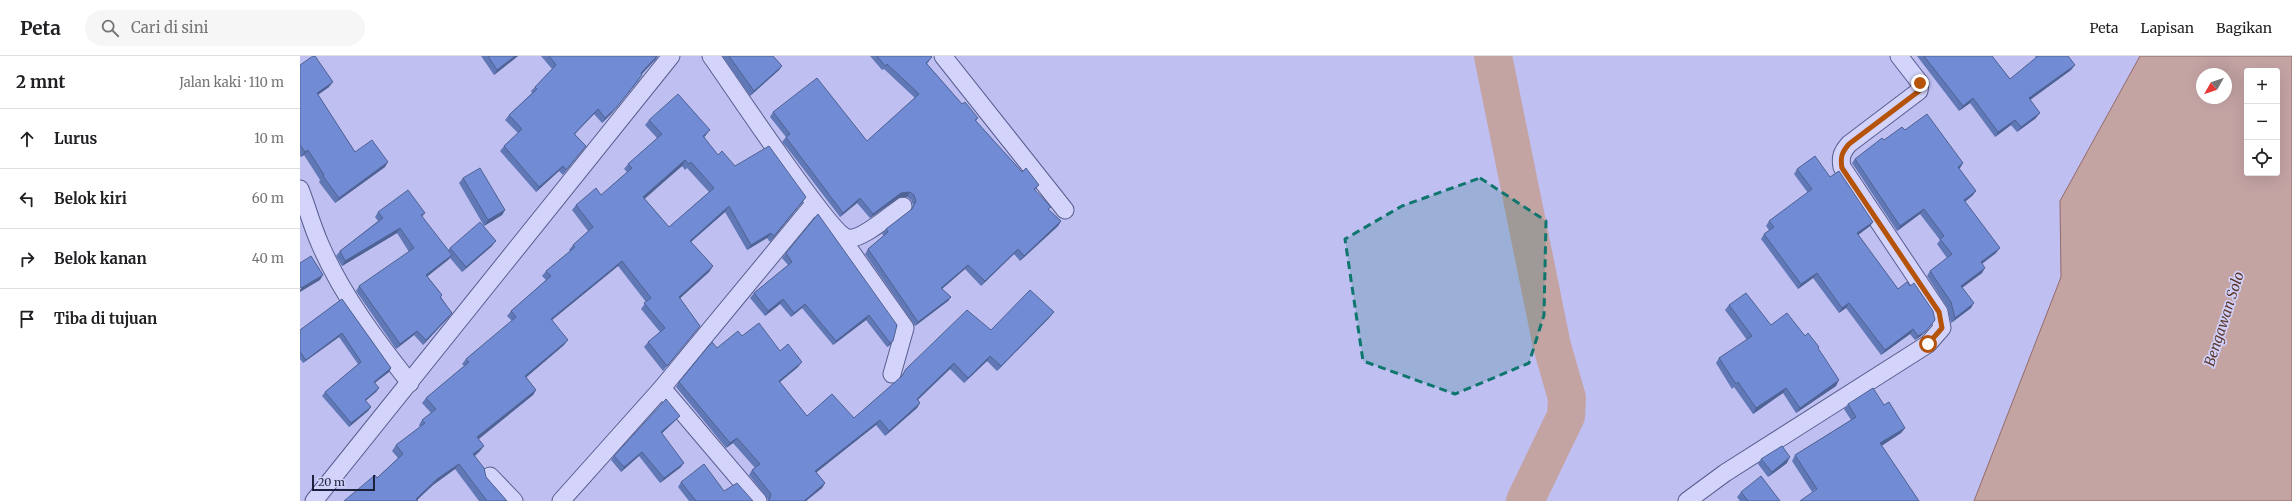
<!DOCTYPE html>
<html lang="id">
<meta charset="utf-8">
<style>
:root{--surface:#fff;--page:#f6f6f6;--text:#202124;--muted:#757577;--line:#e0e0e0}
body{margin:0;font-family:Merriweather,serif;background:var(--page);color:var(--text)}
.controls{position:absolute;right:12px;top:12px;display:grid;overflow:hidden;border-radius:4px;box-shadow:0 4px 16px #0002}
.controls button{width:36px;height:36px;display:grid;place-items:center;padding:0;border:0;border-bottom:1px solid var(--line);background:var(--surface);color:var(--text);font:20px sans-serif}
.compass{position:absolute;left:1896px;top:12px;width:36px;height:36px;border-radius:50%;background:var(--surface);box-shadow:0 4px 16px #0002;rotate:230deg}
.scale{position:absolute;left:12px;bottom:10px;width:63px;box-sizing:border-box;padding-left:4px;border:2px solid #1c223b;border-top:0;font-size:11px;line-height:14px;white-space:nowrap;color:#1c223b;-webkit-text-stroke:3px #d0d0f9;paint-order:stroke}
.stop{position:absolute;width:12px;height:12px;margin:-9px;border:3px solid #b45309;border-radius:50%;background:#fff}
.stop.end{background:#b45309;border-color:#fff;box-shadow:0 1px 4px #0008}
.list{margin:0;padding:0;list-style:none}
h2{display:flex;justify-content:space-between;align-items:center;height:52px;margin:0;padding:0 16px;font-size:17px}
h2 small{font-size:13px;font-weight:400;color:var(--muted)}
.list li{display:grid;grid-template-columns:26px 1fr auto;gap:12px;align-items:center;box-sizing:border-box;height:60px;padding:0 16px;border-top:1px solid var(--line)}
.list b{display:block;font-size:15px;white-space:nowrap}
.list em{font-size:13px;font-style:normal;color:var(--muted)}
.icon{flex:none;width:22px;height:22px;fill:none;stroke:currentColor;stroke-width:2;stroke-linecap:round;stroke-linejoin:round}
.map{position:relative;flex:none;width:1992px;height:445px;overflow:hidden}
header{display:flex;align-items:center;gap:24px;box-sizing:border-box;height:56px;padding:0 20px;background:var(--surface);border-bottom:1px solid var(--line)}
header strong{font-size:19px}
nav{display:flex;gap:22px;margin-inline-start:auto;font-size:14px}
.search{width:280px;height:36px;background:var(--page);display:flex;align-items:center;gap:10px;box-sizing:border-box;padding:0 14px;border-radius:22px;color:var(--muted);font-size:15px}
main{display:flex}
aside{flex:1;background:var(--surface)}
.map>svg:first-child{display:block}
</style>
<header>
<strong>Peta</strong>
<div class="search"><svg class="icon" aria-label="search" viewBox="0 0 24 24"><circle cx="10" cy="10" r="6"/><path d="M15 15l6 6"/></svg>Cari di sini</div>
<nav><a>Peta</a><a>Lapisan</a><a>Bagikan</a></nav>
</header>
<main>
<aside>
<h2>2 mnt<small>Jalan kaki · 110 m</small></h2>
<ul class="list">
<li><svg class="icon" aria-label="ahead" viewBox="0 0 24 24"><path d="M12 20V5M6 11l6-6 6 6"/></svg><div><b>Lurus</b></div><em>10 m</em></li>
<li><svg class="icon" aria-label="left" viewBox="0 0 24 24"><path d="M17 20v-9H6M10 6l-5 5 5 5"/></svg><div><b>Belok kiri</b></div><em>60 m</em></li>
<li><svg class="icon" aria-label="right" viewBox="0 0 24 24"><path d="M7 20v-9h11M14 6l5 5-5 5"/></svg><div><b>Belok kanan</b></div><em>40 m</em></li>
<li><svg class="icon" aria-label="arrive" viewBox="0 0 24 24"><path d="M6 21V4h12l-3 4 3 4H6"/></svg><div><b>Tiba di tujuan</b></div></li>
</ul>
</aside>
<div class="map">
<svg width="1992" height="445" viewBox="0 0 1992 445">
<rect width="100%" height="100%" fill="#c0bff2"/>
<!-- water -->
<path fill="#c4a3a3" stroke="#936b69" fill-rule="evenodd" d="M1840,0H1992V445H1674L1761,221L1760,145ZM1947,15H1977V117H1947ZM1902,18H1926V42H1902Z"/>
<g fill="none" stroke-linecap="round" stroke-linejoin="round">
<!-- river -->
<polyline stroke="#c4a3a3" stroke-width="38" points="1193,0 1252,290 1267,342 1266,360 1225,445"/>
<defs>
<g id="minor">
<path d="M411,0C429,25 530,178 548,182C561,185 591,158 603,150"/>
<polyline points="643,0 765,154"/>
<path d="M0,133C7,151 12,170 20,188C42,239 76,284 110,327"/>
<polyline points="538,177 605,272 592,318"/>
<polyline points="362,332 458,445"/>
<polyline points="190,420 214,445"/>
<polyline points="14,445 371,0"/>
<polyline points="261,445 362,332 514,148"/>
<path d="M1387,445L1425,417L1628,288L1642,272L1639,256L1542,111C1540,101 1542,96 1549,88L1619,35L1620,27L1599,0"/>
</g>
</defs>
<!-- minor casing -->
<use href="#minor" stroke="#565e8d" stroke-width="19"/>
<!-- minor -->
<use href="#minor" stroke="#d4d3fc" stroke-width="17"/>
</g>
<!-- wall -->
<g fill="#6178b6" fill-rule="evenodd">
<polygon points="181,0 218,0 194,19"/>
<polygon points="241,0 358,0 356,3 342,18 339,24 312,57 302,67 294,58 275,78 286,90 263,119 259,115 236,136 200,95 204,90 218,77 205,64 209,59 232,37 231,35 235,31 252,13"/>
<polygon points="422,0 473,0 482,10 479,14 450,40"/>
<polygon points="570,0 631,0 632,1 627,8 662,48 678,62 676,65 722,116 739,129 735,134 749,154 761,165 758,170 720,205 714,198 681,230 665,213 642,233 651,241 648,245 615,270 565,198 568,193 584,180 582,178 586,173 611,154 613,149 611,144 607,141 598,142 570,162 557,147 540,161 488,93 482,86 486,81 470,61 473,56 567,85 615,42 584,13 582,14"/>
<polygon points="1617,0 1692,0 1710,23 1736,2 1735,0 1768,0 1771,14 1730,44 1736,62 1717,76 1711,69 1695,81 1670,47 1659,55"/>
<polygon points="0,9 29,31 18,39 55,96 85,111 35,147 19,126 20,124 4,99 1,101 0,100"/>
<path d="M349,64L406,79L404,81L418,99L435,110L506,141L470,186L467,182L447,194L425,156L391,186L413,210L409,216L380,242L400,270L363,315L344,291L348,286L360,276L341,253L346,246L318,210L252,264L264,289L226,321L236,334L233,339L178,383L180,395L175,400L186,421L207,445H179L155,413L133,429L117,444L77,422L98,402L92,395L96,389L120,371L119,369L122,364L131,357L122,347L126,342L164,310L162,308L166,303L212,265L207,260L211,255L246,224L242,220L246,215L270,195L269,194L273,189L288,175L272,154L276,149L301,139L327,116L324,113L328,108L357,82L345,69ZM382,110L385,114L387,112L409,136L369,171L344,142Z"/>
<polygon points="1605,74 1663,107 1659,113 1676,135 1672,140 1665,146 1696,197 1682,208 1682,217 1662,231 1671,252 1651,267 1647,251 1627,220 1630,215 1647,202 1637,188 1640,184 1620,158 1597,175 1552,107 1555,103"/>
<polygon points="1497,113 1530,121 1573,166 1570,170 1558,179 1598,233 1631,269 1621,280 1615,284 1610,278 1581,299 1546,252 1539,257 1513,222 1498,233 1461,183 1464,178 1469,174 1466,170 1469,165 1508,137 1494,118"/>
<polygon points="163,122 205,154 202,159 184,170 159,127"/>
<polygon points="78,156 125,157 122,161 148,194 150,192 192,190 162,216 150,202 148,204 127,220 142,239 141,241 152,257 149,261 123,289 114,279 96,293 56,235 59,230 109,196 97,177 42,210 36,200 40,195 78,165 75,161"/>
<polygon points="486,197 597,269 590,289 587,291 566,264 533,289 502,252 491,261 480,248 465,260 450,242 454,237 488,209 482,202"/>
<polygon points="42,243 91,312 89,316 74,327 79,332 76,336 65,345 71,351 68,355 49,371 22,340 25,336 58,308 39,281 3,307 0,303 0,274"/>
<polygon points="1429,249 1471,269 1505,280 1518,293 1536,330 1496,357 1483,337 1453,358 1434,331 1432,333 1416,307 1419,302 1447,284 1425,254"/>
<polygon points="750,261 697,315 687,305 664,327 650,313 618,344 620,347 617,352 585,380 576,369 516,416 525,427 522,432 506,445 467,445 468,443 449,419 452,414 455,412 433,387 426,392 376,331 379,326 417,292 442,280 480,295 498,311 480,326 507,360 554,362 600,322 606,313 691,274"/>
<polygon points="1548,348 1584,349 1605,372 1601,377 1582,389 1512,436 1492,405 1495,399 1551,364 1544,353"/>
<polygon points="376,364 362,377 381,411 360,427 339,400 321,416 311,404 314,400"/>
<polygon points="1461,403 1487,407 1468,421 1458,408"/>
<polygon points="381,426 424,435 453,445 389,445 378,431"/>
<polygon points="1441,436 1480,445 1440,445 1437,441"/>
</g>
<!-- shaded-wall -->
<g fill="#4f6294">
<polygon points="215,0 218,0 194,19 197,14"/>
<polygon points="358,0 356,3 338,22 341,17"/>
<polygon points="1775,9 1771,14 1726,47 1729,42"/>
<polygon points="482,10 479,14 450,40 454,35"/>
<polygon points="342,19 312,57 302,67 305,62"/>
<polygon points="33,26 29,31 13,42 17,37"/>
<polygon points="1673,42 1670,47 1659,55 1663,50"/>
<polygon points="298,53 294,58 271,82 274,78"/>
<polygon points="1740,57 1736,62 1717,76 1721,71"/>
<polygon points="1715,64 1711,69 1695,81 1698,76"/>
<polygon points="410,74 406,79 399,86 403,80"/>
<polygon points="8,94 4,99 1,101 5,96"/>
<polygon points="385,104 382,110 340,147 343,141"/>
<polygon points="88,106 85,111 35,147 39,142"/>
<polygon points="1663,107 1660,112 1654,116 1658,111"/>
<polygon points="263,110 259,115 236,136 239,131"/>
<polygon points="1676,135 1672,140 1660,149 1664,144"/>
<polygon points="610,136 607,141 598,142 570,162 573,158 601,137"/>
<polygon points="506,141 502,147 470,186 474,180"/>
<polygon points="560,142 557,147 540,161 543,157"/>
<polygon points="429,150 425,156 386,190 390,185"/>
<polygon points="1624,153 1620,158 1597,175 1600,170"/>
<polygon points="205,154 202,159 184,170 188,164"/>
<polygon points="761,165 758,170 720,205 724,200"/>
<polygon points="1573,166 1570,170 1554,182 1557,177"/>
<polygon points="100,172 97,177 42,210 45,205"/>
<polygon points="471,177 467,182 447,194 451,189"/>
<polygon points="196,185 192,190 162,216 166,211"/>
<polygon points="1700,192 1696,197 1677,211 1681,206"/>
<polygon points="718,193 714,198 681,230 685,225"/>
<polygon points="152,199 148,204 123,224 126,219"/>
<polygon points="322,205 318,210 247,268 251,263"/>
<polygon points="668,209 665,213 637,237 641,232"/>
<polygon points="413,210 409,216 376,246 379,241"/>
<polygon points="1685,212 1682,217 1658,235 1661,230"/>
<polygon points="1517,217 1513,222 1498,233 1501,228"/>
<polygon points="23,219 20,224 0,236 0,234 1,232"/>
<polygon points="651,241 648,245 615,270 618,266"/>
<polygon points="483,243 480,248 465,260 468,255"/>
<polygon points="1549,247 1546,252 1539,257 1542,252"/>
<polygon points="1674,247 1671,252 1651,267 1655,262"/>
<polygon points="505,248 502,252 491,261 494,257"/>
<polygon points="754,256 750,261 697,315 701,310"/>
<polygon points="152,257 149,261 123,289 126,284"/>
<polygon points="569,259 566,264 533,289 536,285"/>
<polygon points="1635,264 1621,280 1615,284 1618,280"/>
<polygon points="1613,273 1610,278 1581,299 1585,294"/>
<polygon points="117,275 114,279 96,293 100,288"/>
<polygon points="42,277 39,281 3,307 6,304"/>
<polygon points="268,284 264,289 222,325 225,320"/>
<polygon points="593,285 590,289 587,291 590,287"/>
<polygon points="690,300 687,305 664,327 668,322"/>
<polygon points="502,306 498,311 475,330 479,325"/>
<polygon points="654,307 650,313 613,348 617,343"/>
<polygon points="91,312 89,316 71,330 74,326"/>
<polygon points="1539,324 1536,330 1496,357 1500,352"/>
<polygon points="79,332 76,336 62,348 65,344"/>
<polygon points="1486,332 1483,337 1453,358 1456,352"/>
<polygon points="236,334 233,339 174,387 177,381"/>
<polygon points="620,347 617,352 585,380 589,375"/>
<polygon points="71,351 68,355 49,371 51,367"/>
<polygon points="380,360 376,364 358,381 361,376"/>
<polygon points="580,364 576,369 512,420 515,415"/>
<polygon points="1605,372 1601,377 1577,393 1580,387"/>
<polygon points="437,382 433,387 426,392 430,387"/>
<polygon points="184,390 180,395 170,403 173,398"/>
<polygon points="342,396 339,400 321,416 324,411"/>
<polygon points="1490,401 1487,407 1468,421 1472,416"/>
<polygon points="384,407 381,411 360,427 364,422"/>
<polygon points="159,408 155,413 133,429 116,445 116,443 137,423"/>
<polygon points="525,427 522,432 506,445 504,445"/>
</g>
<!-- building -->
<g fill="#718cd4" stroke="#4f6294" fill-rule="evenodd">
<polygon points="13,0 15,0 33,26 17,37 55,96 72,84 88,106 39,142 23,120 24,119 8,94 5,96 0,89 0,9"/>
<polygon points="188,0 215,0 197,14"/>
<polygon points="249,0 357,0 341,17 342,19 316,52 305,62 298,53 274,78 286,90 266,114 263,110 239,131 204,90 222,73 209,59 237,33 235,31 256,9"/>
<polygon points="429,0 473,0 482,10 454,35"/>
<polygon points="577,0 631,0 632,1 626,7 662,48 665,46 678,62 675,64 722,116 726,112 739,129 734,133 751,151 748,153 761,165 724,200 718,193 685,225 668,209 641,232 651,241 618,266 568,193 588,176 586,173 612,153 616,145 614,139 610,136 601,137 573,158 560,142 543,157 491,88 486,81 490,78 473,56 517,22 567,85 619,38 587,8 585,10"/>
<polygon points="1624,0 1692,0 1710,23 1738,0 1768,0 1775,9 1729,42 1740,57 1721,71 1715,64 1698,76 1673,42 1663,50"/>
<path d="M378,38L410,74L403,80L418,99L422,95L435,110L469,90L506,141L474,180L471,177L451,189L429,150L390,185L413,210L379,241L400,270L367,310L348,286L365,272L344,247L351,242L322,205L251,263L268,284L225,320L236,334L177,381L184,390L173,398L184,412L186,421L207,445H187L159,408L137,423L116,443L118,445H44L75,419L77,422L103,398L96,389L125,367L122,364L136,353L126,342L169,306L166,303L216,261L211,255L251,220L246,215L275,191L273,189L293,171L276,149L296,132L301,139L332,112L328,108L362,78L349,64ZM385,104L389,108L391,106L414,132L369,171L343,141Z"/>
<polygon points="1627,58 1663,107 1658,111 1676,135 1664,144 1700,192 1681,206 1685,212 1661,230 1674,247 1655,262 1651,246 1630,215 1652,198 1640,183 1644,180 1624,153 1600,170 1555,103 1582,82 1584,84 1602,71 1605,74"/>
<polygon points="1515,100 1530,121 1539,115 1573,166 1557,177 1598,233 1607,226 1610,230 1614,227 1633,255 1635,264 1625,276 1618,280 1613,273 1585,294 1549,247 1542,252 1517,217 1501,228 1464,178 1474,171 1469,165 1512,133 1497,113"/>
<polygon points="180,112 205,154 188,164 163,122"/>
<polygon points="108,134 125,157 121,159 152,199 126,219 142,239 140,241 152,257 126,284 117,275 100,288 59,230 114,192 100,172 45,205 40,195 83,162 78,156"/>
<polygon points="518,158 597,269 593,285 590,287 569,259 536,285 505,248 494,257 483,243 468,255 454,237 492,206 486,197"/>
<polygon points="180,166 196,185 166,211 150,192"/>
<polygon points="11,200 23,219 1,232 0,230 0,207"/>
<polygon points="730,234 754,256 701,310 690,300 668,322 654,307 617,343 620,347 589,375 580,364 515,415 525,427 504,445 469,445 471,438 452,414 460,408 437,382 430,387 379,326 412,286 417,292 438,275 442,280 459,267 480,295 488,288 502,306 479,325 507,360 532,338 554,362 602,320 606,313 667,254 691,274"/>
<polygon points="1446,237 1471,269 1487,257 1505,280 1508,277 1519,291 1518,292 1539,324 1500,352 1486,332 1456,352 1438,326 1436,328 1419,302 1452,280 1429,249"/>
<polygon points="42,243 91,312 74,326 79,332 65,344 71,351 51,367 25,336 61,306 42,277 6,304 0,296 0,274"/>
<polygon points="1573,332 1584,349 1589,346 1605,372 1580,387 1619,445 1500,445 1517,433 1495,399 1556,361 1548,348"/>
<polygon points="366,343 380,360 361,376 384,407 364,422 342,396 324,411 314,400"/>
<polygon points="1482,390 1490,401 1472,416 1461,403"/>
<polygon points="404,408 424,435 437,427 453,445 396,445 381,426"/>
<polygon points="1461,420 1480,445 1448,445 1441,436"/>
</g>
<g fill="none" stroke-linecap="round" stroke-linejoin="round">
<!-- route -->
<path stroke="#b45309" stroke-width="5" d="M1620,27L1619,35L1549,88C1542,96 1540,101 1542,112L1639,256L1642,272L1628,288"/>
</g>
<!-- marked area -->
<path fill="#0f766e" fill-opacity="0.2" stroke="#0f766e" stroke-width="3" stroke-dasharray="8 5" stroke-linejoin="round" d="M1180,122L1246,165L1244,259L1229,307L1155,338L1063,305L1045,183L1102,150Z"/>
<g text-anchor="middle" stroke-width="3.5" stroke-linejoin="round" paint-order="stroke">
<!-- water labels -->
<g font-size="14" font-style="italic" fill="#5c3629" stroke="#d0d0f9">
<text transform="translate(1924 263) rotate(-72)" y="5">Bengawan Solo</text>
</g>
</g>
</svg>
<div class="controls">
<button>+</button>
<button>−</button>
<button><svg class="icon" aria-label="locate" viewBox="0 0 24 24"><circle cx="12" cy="12" r="6"/><path d="M12 2v4M12 18v4M2 12h4M18 12h4"/></svg></button>
</div>
<svg class="compass" viewBox="-18 -18 36 36"><path d="M0-13l5 13h-10z" fill="#e53935"/><path d="M0 13l5-13h-10z" fill="#757577"/></svg>
<div class="scale">20 m</div>
<div class="stop" style="left:1628px;top:288px"></div>
<div class="stop end" style="left:1620px;top:27px"></div>
</div>
</main>
